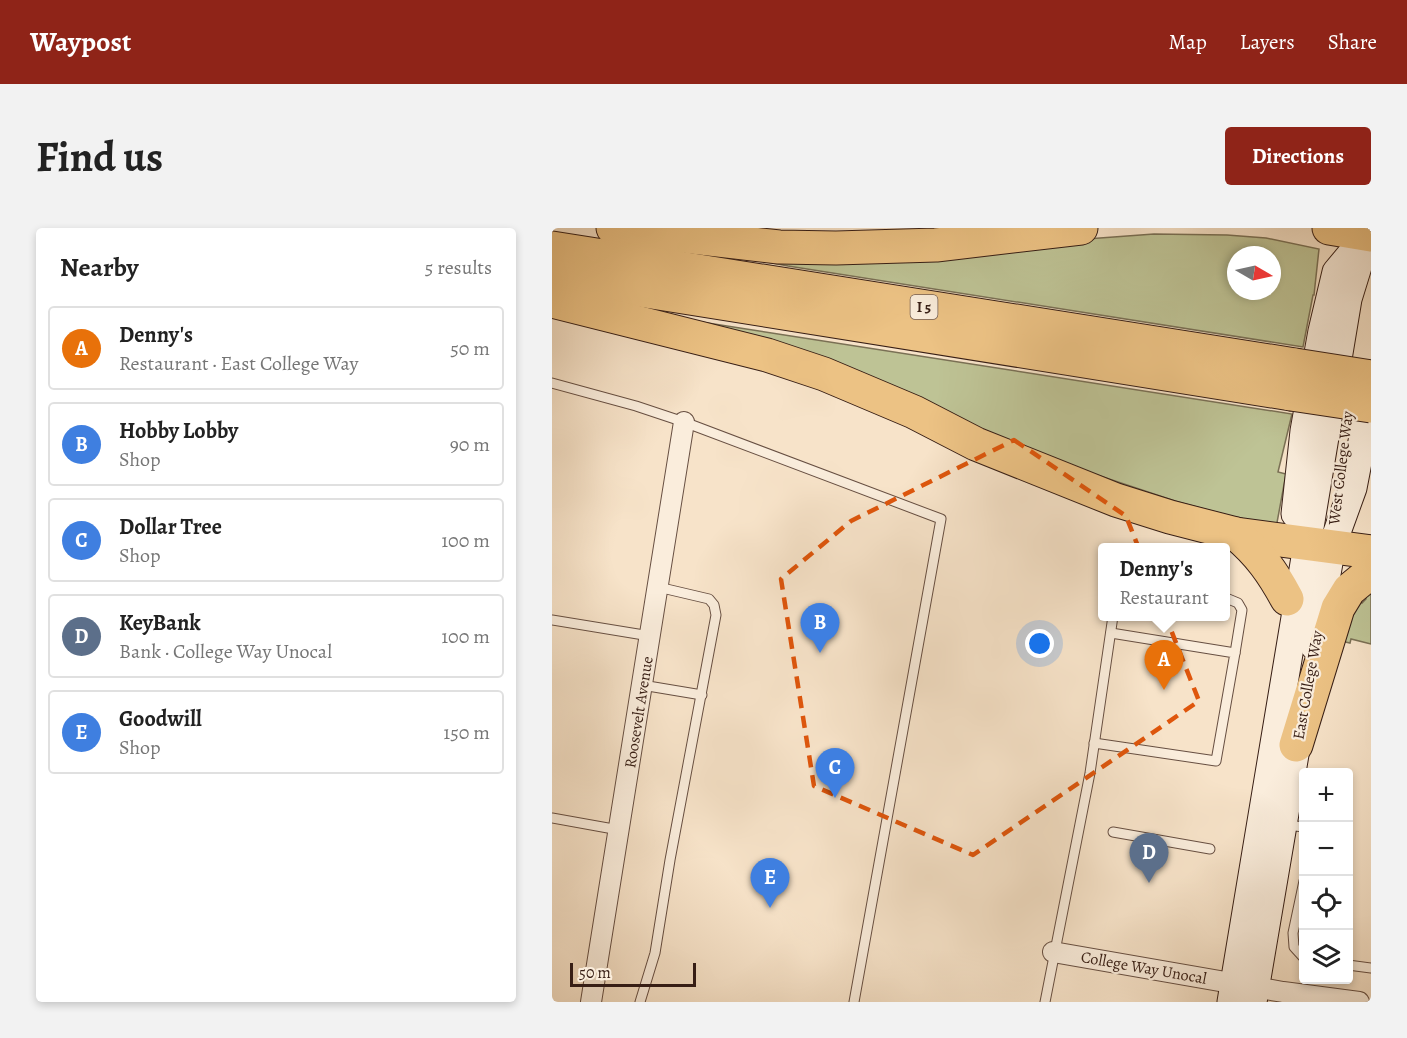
<!DOCTYPE html>
<meta charset="utf-8">
<style>
:root{--surface:#fff;--page:#f2f2f2;--text:#222;--muted:#767676;--line:#e0e0e0;--accent:#8f2418}
body{margin:0;font-family:Alegreya,serif;background:var(--page);color:var(--text)}
.controls{position:absolute;right:18px;bottom:18px;display:grid;overflow:hidden;border-radius:6px;box-shadow:0 3px 9px #0003}
.controls button{width:54px;height:54px;display:grid;place-items:center;padding:0;border:0;border-bottom:2px solid var(--line);background:var(--surface);color:var(--text);font:30px sans-serif}
.compass{position:absolute;left:675px;top:18px;width:54px;height:54px;border-radius:50%;background:var(--surface);box-shadow:0 3px 9px #0003;rotate:99deg}
.scale{position:absolute;left:18px;bottom:15px;width:126px;box-sizing:border-box;padding-left:6px;border:3px solid #371e15;border-top:0;font-size:16px;line-height:21px;white-space:nowrap;color:#371e15;-webkit-text-stroke:4px #faeddc;paint-order:stroke}
.you{position:absolute;left:488px;top:416px;width:21px;height:21px;margin:-15px;border:4px solid #fff;border-radius:50%;background:#1a73e8;box-shadow:0 0 0 9px #1a73e833}
.badge{display:grid;place-items:center;width:39px;height:39px;border-radius:50%;background:var(--accent);color:#fff;font-size:20px;font-weight:700}
.pin{position:absolute;translate:-50% -50px;filter:drop-shadow(0 2px 3px #0008)}
.pin::after{content:'';position:absolute;top:32px;width:21px;height:18px;background:inherit;clip-path:polygon(0 0,100% 0,50% 100%)}
.popup{position:absolute;left:546px;top:315px;width:132px;height:78px;box-sizing:border-box;display:grid;place-content:center;border-radius:6px;background:var(--surface);filter:drop-shadow(0 2px 4px #0005);font-size:20px;white-space:nowrap;color:var(--muted)}
.popup b{font-size:22px;color:var(--text)}
.popup::after{content:'';position:absolute;left:50%;top:100%;margin-left:-12px;border:12px solid transparent;border-top-color:var(--surface)}
.list{margin:0;padding:0;list-style:none}
h2{display:flex;justify-content:space-between;align-items:center;height:78px;margin:0;padding:0 24px;font-size:26px}
h2 small{font-size:20px;font-weight:400;color:var(--muted)}
.list li{display:grid;grid-template-columns:39px 1fr auto;gap:18px;align-items:center;box-sizing:border-box;height:84px;margin:0 12px 12px;padding:0 12px;border:2px solid var(--line);border-radius:6px}
.list b{display:block;font-size:22px;white-space:nowrap}
.list p{margin:0;font-size:20px;white-space:nowrap;color:var(--muted)}
.list em{font-size:20px;font-style:normal;color:var(--muted)}
.icon{flex:none;width:33px;height:33px;fill:none;stroke:currentColor;stroke-width:2;stroke-linecap:round;stroke-linejoin:round}
.map{position:relative;flex:none;width:819px;height:774px;overflow:hidden;border-radius:6px}
header{display:flex;align-items:center;gap:36px;box-sizing:border-box;height:84px;padding:0 30px;background:var(--accent);color:#fff}
header strong{font-size:28px}
nav{display:flex;gap:33px;margin-inline-start:auto;font-size:21px}
.intro{display:flex;align-items:center;justify-content:space-between;box-sizing:border-box;height:144px;padding:0 36px}
h1{margin:0;font-size:42px}
.button{padding:15px 27px;border-radius:6px;background:var(--accent);color:#fff;font-size:21px;font-weight:700}
main{display:flex;gap:36px;padding:0 36px}
aside{flex:1;background:var(--surface);border-radius:6px;box-shadow:0 3px 9px #0003}
.map>svg:first-child{display:block}
</style>
<header>
<strong>Waypost</strong>
<nav><a>Map</a><a>Layers</a><a>Share</a></nav>
</header>
<div class="intro"><h1>Find us</h1><a class="button">Directions</a></div>
<main>
<aside>
<h2>Nearby<small>5 results</small></h2>
<ul class="list">
<li><span class="badge" style="background:#e8710a">A</span><div><b>Denny's</b><p>Restaurant · East College Way</p></div><em>50 m</em></li>
<li><span class="badge" style="background:#3f7fe0">B</span><div><b>Hobby Lobby</b><p>Shop</p></div><em>90 m</em></li>
<li><span class="badge" style="background:#3f7fe0">C</span><div><b>Dollar Tree</b><p>Shop</p></div><em>100 m</em></li>
<li><span class="badge" style="background:#5c6f8a">D</span><div><b>KeyBank</b><p>Bank · College Way Unocal</p></div><em>100 m</em></li>
<li><span class="badge" style="background:#3f7fe0">E</span><div><b>Goodwill</b><p>Shop</p></div><em>150 m</em></li>
</ul>
</aside>
<div class="map">
<svg width="819" height="774" viewBox="0 0 819 774">
<rect width="100%" height="100%" fill="#f7e3c9"/>
<filter id="stains"><feTurbulence type="fractalNoise" baseFrequency=".00333" numOctaves="4"/><feColorMatrix values="0 0 0 0 .2 0 0 0 0 .09 0 0 0 0 .02 0 0 0 .5 -.17"/></filter>
<radialGradient id="worn" r=".72"><stop offset=".6" stop-color="#630" stop-opacity="0"/><stop offset="1" stop-color="#630" stop-opacity=".3"/></radialGradient>
<!-- green -->
<g fill="#bec395" stroke="#7a7055" stroke-width="1.5" fill-rule="evenodd">
<path d="M602,6L675,7L714,10L767,21L762,67H761L751,119L236,38L169,25L494,14ZM684,27H720V63H684Z"/>
<polygon points="130,91 740,186 726,244 734,246 724,300 626,274 524,240"/>
<polygon points="819,357 819,416 799,411 798,415 789,413 808,372 810,375 814,371 812,368"/>
</g>
<g fill="none" stroke-linecap="round" stroke-linejoin="round">
<defs>
<g id="lane">
<polyline points="0,155 84,178 132,194 389,291 302,774"/>
<polyline points="674,370 686,375 690,382 683,425"/>
<polyline points="0,392 98,408"/>
<polyline points="90,457 150,467"/>
<polyline points="542,515 664,533 683,425 559,405"/>
<polyline points="0,590 67,602"/>
<polyline points="734,597 752,599"/>
<polyline points="561,604 658,621"/>
<polyline points="752,653 741,705 742,719 752,730"/>
<polyline points="796,737 819,740"/>
<polyline points="88,774 103,725 118,632 164,387 162,377 157,371 106,359"/>
<polyline points="493,774 538,545 561,388"/>
</g>
<g id="street">
<polyline points="501,724 731,764 807,774"/>
<polyline points="39,774 132,194"/>
</g>
<g id="secondary">
<polyline points="743,286 752,203 770,103 784,44 809,14"/>
<polyline points="762,418 780,318 801,260 819,167"/>
<polyline points="679,774 796,71 816,6"/>
<polyline points="701,774 748,497"/>
</g>
<g id="highway">
<polyline points="61,0 227,19 284,20 384,17 529,0"/>
<polyline points="777,0 819,7"/>
<polyline points="0,20 743,137"/>
<polyline points="0,48 739,166"/>
<polyline points="0,73 215,127 272,146 362,184 424,216 564,272 618,289 684,306 819,324"/>
<path d="M684,306C707,325 721,345 735,371"/>
<polyline points="744,517 786,380 797,362 819,344"/>
</g>
</defs>
<!-- lane casing -->
<use href="#lane" stroke="#674f42" stroke-width="11"/>
<!-- street casing -->
<use href="#street" stroke="#674f42" stroke-width="22"/>
<!-- secondary casing -->
<use href="#secondary" stroke="#371e15" stroke-width="29"/>
<!-- highway casing -->
<use href="#highway" stroke="#371e15" stroke-width="35"/>
<!-- lane -->
<use href="#lane" stroke="#faeddc" stroke-width="9"/>
<!-- street -->
<use href="#street" stroke="#faeddc" stroke-width="20"/>
<!-- secondary -->
<use href="#secondary" stroke="#faeddc" stroke-width="27"/>
<!-- highway -->
<use href="#highway" stroke="#ecc284" stroke-width="33"/>
<defs>
<g id="highway-bridge">
<polyline points="743,137 819,149"/>
<polyline points="739,166 819,178"/>
</g>
</defs>
<!-- highway-bridge casing -->
<use href="#highway-bridge" stroke="#371e15" stroke-width="35" stroke-linecap="butt"/>
<!-- highway-bridge -->
<use href="#highway-bridge" stroke="#ecc284" stroke-width="33"/>
</g>
<!-- marked area -->
<path fill="none" stroke="#df560c" stroke-width="4.5" stroke-dasharray="12 8" stroke-linejoin="round" d="M462,212L574,288L647,473L421,627L262,558L229,351L299,293Z"/>
<g text-anchor="middle" stroke-width="4.5" stroke-linejoin="round" paint-order="stroke">
<!-- shield labels -->
<rect fill="#faeddc" stroke="#725c51" stroke-width="1.5" x="358.5" y="67" width="27" height="24" rx="4.5"/>
<g font-size="15" font-weight="bold" fill="#371e15">
<text x="372" y="84">I 5</text>
</g>
<!-- street labels -->
<g font-size="16" fill="#371e15" stroke="#faeddc">
<text transform="translate(788 240) rotate(-83)" y="6">West College Way</text>
<text transform="translate(755 457) rotate(-80)" y="6">East College Way</text>
<text transform="translate(86 484) rotate(-81)" y="6">Roosevelt Avenue</text>
<text transform="translate(592 739) rotate(10)" y="6">College Way Unocal</text>
</g>
</g>
<rect width="100%" height="100%" filter="url(#stains)"/>
<rect width="100%" height="100%" fill="url(#worn)"/>
</svg>
<div class="controls">
<button>+</button>
<button>−</button>
<button><svg class="icon" aria-label="locate" viewBox="0 0 24 24"><circle cx="12" cy="12" r="6"/><path d="M12 2v4M12 18v4M2 12h4M18 12h4"/></svg></button>
<button><svg class="icon" aria-label="layers" viewBox="0 0 24 24"><path d="M12 4l9 5-9 5-9-5zM3 14l9 5 9-5"/></svg></button>
</div>
<svg class="compass" viewBox="-18 -18 36 36"><path d="M0-13l5 13h-10z" fill="#e53935"/><path d="M0 13l5-13h-10z" fill="#767676"/></svg>
<div class="scale">50 m</div>
<div class="you"></div>
<div class="pin badge" style="left:612px;top:462px;background:#e8710a">A</div>
<div class="popup"><b>Denny's</b>Restaurant</div>
<div class="pin badge" style="left:268px;top:425px;background:#3f7fe0">B</div>
<div class="pin badge" style="left:283px;top:570px;background:#3f7fe0">C</div>
<div class="pin badge" style="left:597px;top:655px;background:#5c6f8a">D</div>
<div class="pin badge" style="left:218px;top:680px;background:#3f7fe0">E</div>
</div>
</main>
